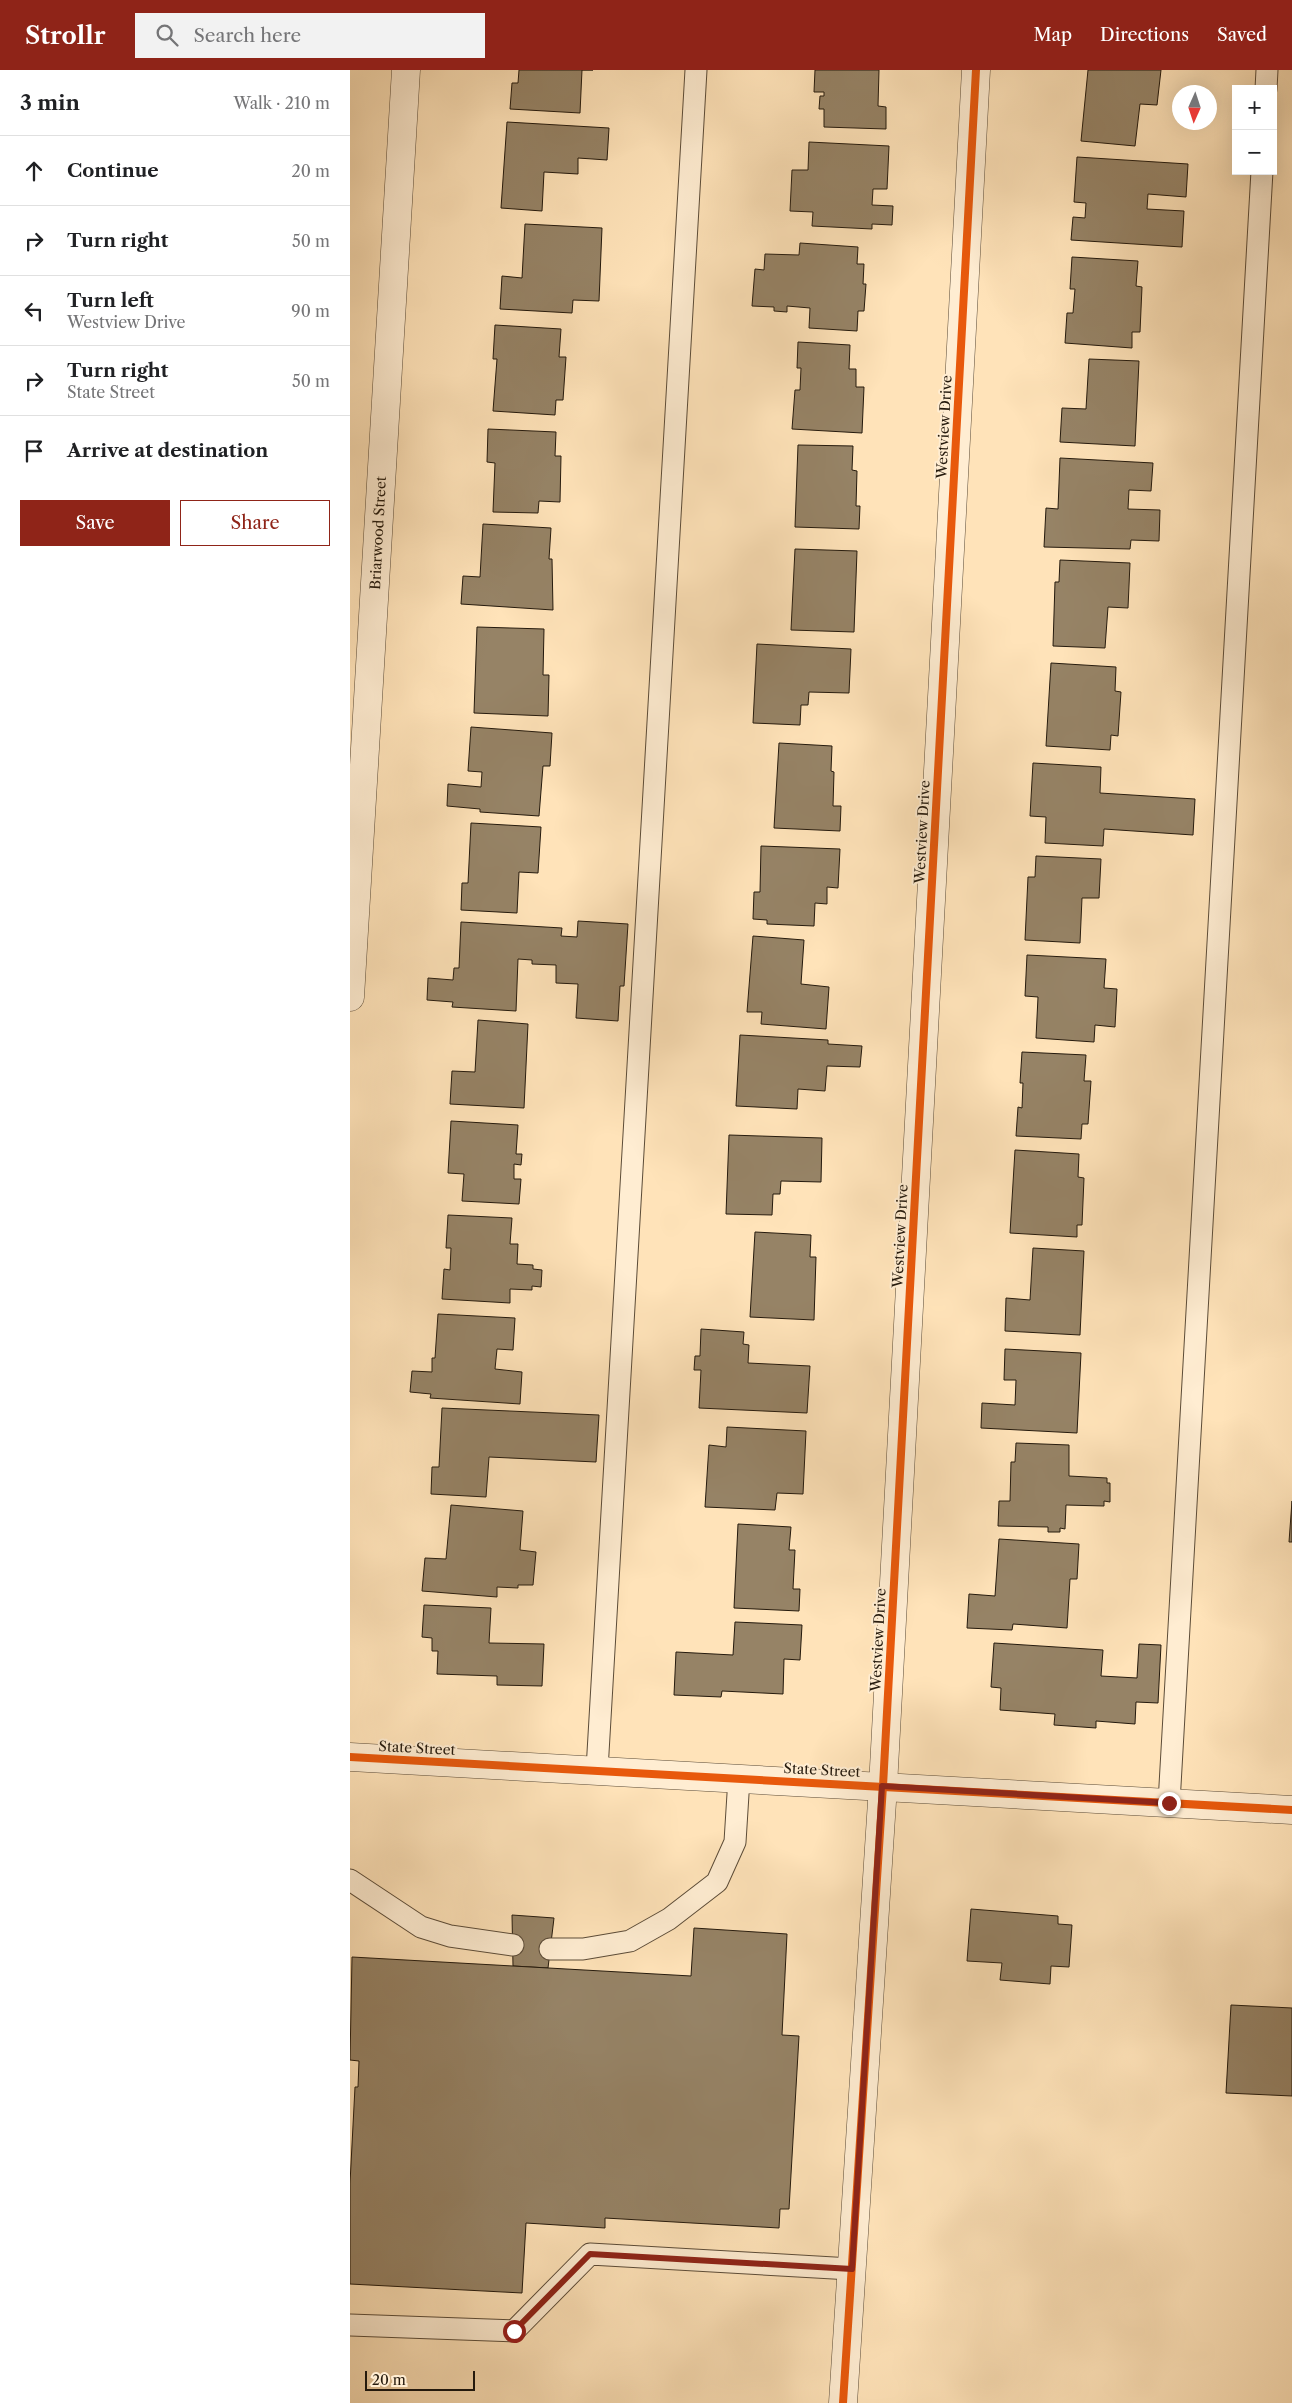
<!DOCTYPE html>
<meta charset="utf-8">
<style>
:root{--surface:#fff;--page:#f2f2f2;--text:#202124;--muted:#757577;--line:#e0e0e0;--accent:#8f2418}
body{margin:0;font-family:"Libre Caslon Text",serif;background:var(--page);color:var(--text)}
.controls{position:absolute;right:15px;top:15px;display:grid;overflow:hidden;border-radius:0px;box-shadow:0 5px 20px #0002}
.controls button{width:45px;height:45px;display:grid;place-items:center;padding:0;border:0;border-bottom:1px solid var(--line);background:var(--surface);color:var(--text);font:25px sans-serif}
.compass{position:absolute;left:822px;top:15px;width:45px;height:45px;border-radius:50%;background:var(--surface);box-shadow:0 5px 20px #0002;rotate:183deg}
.scale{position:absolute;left:15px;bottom:12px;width:110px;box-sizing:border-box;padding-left:5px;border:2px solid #251a0d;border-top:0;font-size:14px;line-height:18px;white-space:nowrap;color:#251a0d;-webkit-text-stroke:4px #ffedd2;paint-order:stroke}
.stop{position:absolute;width:15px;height:15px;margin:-11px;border:4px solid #8f2418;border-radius:50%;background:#fff}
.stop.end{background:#8f2418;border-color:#fff;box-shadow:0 1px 5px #0008}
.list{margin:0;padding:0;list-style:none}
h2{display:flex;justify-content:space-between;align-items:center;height:65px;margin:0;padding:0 20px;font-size:21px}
h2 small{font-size:16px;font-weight:400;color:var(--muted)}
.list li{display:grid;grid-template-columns:32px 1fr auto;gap:15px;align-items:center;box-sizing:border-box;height:70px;padding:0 20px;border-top:1px solid var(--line)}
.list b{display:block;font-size:19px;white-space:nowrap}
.list p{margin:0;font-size:16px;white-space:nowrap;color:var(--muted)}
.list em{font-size:16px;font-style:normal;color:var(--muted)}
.actions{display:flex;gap:10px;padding:15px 20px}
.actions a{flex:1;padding:11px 0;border:1px solid var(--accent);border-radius:0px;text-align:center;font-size:18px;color:var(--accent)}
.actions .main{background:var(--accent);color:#fff}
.icon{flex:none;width:28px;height:28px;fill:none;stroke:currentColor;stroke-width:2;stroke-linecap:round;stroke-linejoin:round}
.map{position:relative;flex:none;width:942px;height:2333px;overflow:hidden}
header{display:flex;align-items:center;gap:30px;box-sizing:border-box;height:70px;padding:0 25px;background:var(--accent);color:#fff}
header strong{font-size:24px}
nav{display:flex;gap:28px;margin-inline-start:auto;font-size:18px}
.search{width:350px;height:45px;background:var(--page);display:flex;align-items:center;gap:12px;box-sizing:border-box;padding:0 18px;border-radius:0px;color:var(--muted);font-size:19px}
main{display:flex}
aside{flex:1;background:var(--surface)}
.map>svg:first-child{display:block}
</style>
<header>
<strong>Strollr</strong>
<div class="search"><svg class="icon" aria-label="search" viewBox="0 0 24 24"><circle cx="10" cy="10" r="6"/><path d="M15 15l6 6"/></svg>Search here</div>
<nav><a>Map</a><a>Directions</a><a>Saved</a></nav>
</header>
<main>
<aside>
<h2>3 min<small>Walk · 210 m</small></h2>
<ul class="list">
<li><svg class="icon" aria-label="ahead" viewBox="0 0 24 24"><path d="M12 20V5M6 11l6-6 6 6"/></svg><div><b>Continue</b></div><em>20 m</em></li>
<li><svg class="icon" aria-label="right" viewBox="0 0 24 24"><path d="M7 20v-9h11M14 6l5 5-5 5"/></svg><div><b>Turn right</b></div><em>50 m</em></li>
<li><svg class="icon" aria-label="left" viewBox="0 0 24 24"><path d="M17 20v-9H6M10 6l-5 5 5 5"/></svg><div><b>Turn left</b><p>Westview Drive</p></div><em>90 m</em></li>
<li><svg class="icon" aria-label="right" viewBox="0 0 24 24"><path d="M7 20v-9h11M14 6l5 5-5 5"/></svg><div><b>Turn right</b><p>State Street</p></div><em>50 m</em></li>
<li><svg class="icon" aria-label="arrive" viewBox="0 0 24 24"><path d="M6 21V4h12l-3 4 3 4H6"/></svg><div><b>Arrive at destination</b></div></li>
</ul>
<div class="actions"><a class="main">Save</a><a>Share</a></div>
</aside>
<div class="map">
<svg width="942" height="2333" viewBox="0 0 942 2333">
<rect width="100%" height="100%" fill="#ffe3b9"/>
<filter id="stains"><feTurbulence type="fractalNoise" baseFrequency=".004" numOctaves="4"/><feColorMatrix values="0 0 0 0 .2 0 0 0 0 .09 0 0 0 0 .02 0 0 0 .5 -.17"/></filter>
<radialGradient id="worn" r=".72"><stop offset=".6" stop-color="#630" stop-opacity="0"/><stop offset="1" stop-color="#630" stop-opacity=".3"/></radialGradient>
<!-- building -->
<g fill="#968366" stroke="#251a0d">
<polygon points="169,0 243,0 232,0 230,43 160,39 162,13 168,13"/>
<polygon points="465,0 529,0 528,36 536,37 536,59 474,57 474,39 469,39 470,26 474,26 474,22 464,22"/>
<polygon points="738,0 811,0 807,35 790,34 785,76 731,71"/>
<polygon points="157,52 259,58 257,90 228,88 228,104 194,102 192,141 151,138"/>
<polygon points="459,72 539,76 537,119 523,119 522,135 543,136 542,155 522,154 522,159 462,156 463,142 440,141 442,100 458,100"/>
<polygon points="727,87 838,94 836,127 798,124 797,139 834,141 832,177 721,170 723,147 735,148 736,133 724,132"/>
<polygon points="175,154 252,158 249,231 223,230 222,243 150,239 152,206 172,208"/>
<polygon points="450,173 508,177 507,194 514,194 513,214 516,214 514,241 508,241 507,261 459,258 460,238 437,236 437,242 424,241 424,237 402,236 405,199 414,200 415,184 449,185"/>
<polygon points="722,187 788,191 786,216 792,217 790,262 782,262 782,278 715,273 717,243 723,243 725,219 720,219"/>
<polygon points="145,255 211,259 209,287 216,287 213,330 206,330 205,345 143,341 147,289 143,289"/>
<polygon points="448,272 500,275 499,299 506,299 506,317 514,317 512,363 442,359 445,320 450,320 451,298 447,298"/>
<polygon points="739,289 789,291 785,376 710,372 712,338 736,339"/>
<polygon points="138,359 206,362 205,386 211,386 210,432 189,431 188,443 143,442 145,393 137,392"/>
<polygon points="448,375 503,376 502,400 507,401 506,436 510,436 509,459 445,457"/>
<polygon points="710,388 803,393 801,421 779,420 778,439 810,440 809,471 781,470 780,479 694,477 696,438 708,439"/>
<polygon points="133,454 201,458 199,489 202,489 203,540 111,534 113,506 130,507"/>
<polygon points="445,479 507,481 504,562 441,560"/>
<polygon points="710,490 780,493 778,538 758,537 755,578 703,576 705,512 709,512"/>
<polygon points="127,557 194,559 193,605 199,605 198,646 124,643"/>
<polygon points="407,574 501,579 499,623 459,622 458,635 451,635 450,655 403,653"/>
<polygon points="701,593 766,597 765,621 771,622 768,666 761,665 760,680 696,676"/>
<polygon points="121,657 202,663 200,696 193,696 189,746 130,742 130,739 97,736 98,714 131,717 132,702 118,701"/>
<polygon points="429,673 482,676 481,701 484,702 483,736 491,736 490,761 424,758"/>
<polygon points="683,693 751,697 750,723 845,729 843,765 754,759 753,776 695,773 696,747 680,746"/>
<polygon points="121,753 191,757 188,803 169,802 167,843 111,840 112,813 118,813"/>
<polygon points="411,776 490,779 488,818 477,817 477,834 465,833 464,856 417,854 417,850 403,849 404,822 410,822"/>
<polygon points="686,786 751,789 749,828 732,828 730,873 675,870 678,807 685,807"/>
<polygon points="228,851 278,854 274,916 270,916 268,951 226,948 228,914 206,913 206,895 182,894 182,890 168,889 166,941 102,937 103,932 77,930 78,908 103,910 104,898 109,898 111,852 212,858 211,866 227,867"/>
<polygon points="403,866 454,870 451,914 479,917 476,959 411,954 412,942 397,942"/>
<polygon points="677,885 756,889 754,918 767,919 765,957 745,955 744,972 686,968 688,927 675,926"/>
<polygon points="128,950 178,954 174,1038 100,1034 102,1001 125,1002"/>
<polygon points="390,965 478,970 478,974 512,976 510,997 477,996 475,1021 448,1019 447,1039 386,1036"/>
<polygon points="672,982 736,985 734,1011 741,1011 738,1054 732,1054 731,1069 666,1066 668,1037 672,1038 673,1013 670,1013"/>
<polygon points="101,1051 168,1055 166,1084 172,1084 171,1095 164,1094 164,1109 171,1109 169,1134 112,1131 114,1104 98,1103"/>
<polygon points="379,1065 472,1068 471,1112 431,1111 430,1124 423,1124 422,1145 376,1144"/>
<polygon points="665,1080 729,1084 728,1107 734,1108 732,1155 727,1155 727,1167 660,1163"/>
<polygon points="98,1145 162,1148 160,1174 168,1174 167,1194 183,1195 183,1199 192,1200 191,1217 182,1216 182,1220 160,1219 160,1233 92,1229 94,1199 100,1200 101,1178 96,1178"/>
<polygon points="405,1162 461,1165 460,1187 466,1187 464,1250 400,1247"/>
<polygon points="683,1178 734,1181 730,1265 655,1261 656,1228 680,1230"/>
<polygon points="88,1244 165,1248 163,1280 147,1279 145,1299 172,1302 170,1334 80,1328 81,1324 60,1322 62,1301 82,1302 82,1288 85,1288"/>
<polygon points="351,1259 394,1262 393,1274 399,1275 398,1293 460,1296 457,1343 349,1338 351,1300 344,1300 345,1286 350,1286"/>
<polygon points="655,1279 731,1283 727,1363 631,1358 632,1333 665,1335 666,1310 654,1310"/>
<polygon points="92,1338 249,1345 246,1392 139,1387 136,1427 81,1424 82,1397 89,1397"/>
<polygon points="377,1357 456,1361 453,1424 427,1423 425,1440 355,1437 359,1375 376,1377"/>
<polygon points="666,1373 719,1375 719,1406 757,1408 757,1413 760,1413 760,1432 754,1431 754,1436 716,1435 715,1459 710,1458 710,1462 698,1462 698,1457 648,1456 649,1431 660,1431 661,1392 665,1392"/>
<polygon points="942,1431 942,1472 939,1472"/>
<polygon points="101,1435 173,1441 170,1480 186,1482 183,1515 168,1515 168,1518 147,1517 147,1527 72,1521 75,1488 96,1489"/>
<polygon points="388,1454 441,1457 439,1480 445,1480 443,1519 450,1519 449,1541 384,1538"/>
<polygon points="649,1469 729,1474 727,1509 720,1509 717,1558 663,1554 662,1560 617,1558 619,1524 645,1526"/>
<polygon points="74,1535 141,1538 139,1573 194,1574 192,1616 147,1615 147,1606 87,1604 88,1581 82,1581 82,1568 72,1567"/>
<polygon points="385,1552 452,1555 450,1590 434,1589 433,1624 372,1621 371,1627 324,1625 326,1582 383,1585"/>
<polygon points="644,1573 753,1580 751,1606 787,1608 789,1574 811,1575 808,1633 786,1632 785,1654 746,1651 746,1658 704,1655 705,1644 650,1640 651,1618 641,1617"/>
<polygon points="621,1839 708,1846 708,1854 722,1855 719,1897 701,1896 700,1914 650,1910 652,1893 617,1891"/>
<polygon points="162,1845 204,1848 198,1898 163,1896"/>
<polygon points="344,1858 437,1864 432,1965 449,1966 439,2139 430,2139 429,2158 255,2148 255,2158 176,2153 172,2223 0,2214 0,2113 5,2017 8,2017 9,1991 0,1990 2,1887 341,1906"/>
<polygon points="881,1935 942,1938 942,2026 876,2023"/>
</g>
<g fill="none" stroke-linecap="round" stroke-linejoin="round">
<defs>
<g id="service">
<polyline points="916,19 917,0"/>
<polyline points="247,1700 346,0"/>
<polyline points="819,1733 912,101"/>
<polyline points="0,1810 71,1857 100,1866 163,1875"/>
<polyline points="200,1879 233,1879 280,1871 319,1849 367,1812 385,1772 389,1708"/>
<polyline points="0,2255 164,2261 240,2184 501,2199"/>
</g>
<g id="minor">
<polyline points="0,927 56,0"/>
<polyline points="0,1687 942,1740"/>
<polyline points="493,2333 533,1716 626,0"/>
</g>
</defs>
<!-- service casing -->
<use href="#service" stroke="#5c4c38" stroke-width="23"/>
<!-- minor casing -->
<use href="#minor" stroke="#5c4c38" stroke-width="29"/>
<!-- service -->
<use href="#service" stroke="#ffedd2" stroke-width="21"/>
<!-- minor -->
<use href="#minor" stroke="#ffedd2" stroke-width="28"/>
<defs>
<g id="cycleway">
<polyline points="0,1687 942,1740"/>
<polyline points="493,2333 533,1716 626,0"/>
</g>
</defs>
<!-- cycleway casing -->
<use href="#cycleway" stroke="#ffedd2" stroke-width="11"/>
<!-- cycleway -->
<use href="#cycleway" stroke="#e8590c" stroke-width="8"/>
</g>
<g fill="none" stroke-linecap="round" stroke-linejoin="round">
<!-- route -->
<polyline stroke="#8f2418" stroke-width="6" points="164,2261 240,2184 502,2199 532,1716 819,1733"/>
</g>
<g text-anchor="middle" stroke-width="4" stroke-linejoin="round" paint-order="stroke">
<!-- street labels -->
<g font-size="14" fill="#251a0d" stroke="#ffedd2">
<text transform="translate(594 357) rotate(-87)" y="5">Westview Drive</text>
<text transform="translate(28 463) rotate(-87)" y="5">Briarwood Street</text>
<text transform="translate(572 762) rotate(-87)" y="5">Westview Drive</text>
<text transform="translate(550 1166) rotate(-87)" y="5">Westview Drive</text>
<text transform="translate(528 1570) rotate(-87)" y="5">Westview Drive</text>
<text transform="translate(67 1678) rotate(3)" y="5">State Street</text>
<text transform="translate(472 1700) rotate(3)" y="5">State Street</text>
</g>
</g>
<rect width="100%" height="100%" filter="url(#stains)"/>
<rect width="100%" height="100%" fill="url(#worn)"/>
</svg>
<div class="controls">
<button>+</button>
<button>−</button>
</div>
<svg class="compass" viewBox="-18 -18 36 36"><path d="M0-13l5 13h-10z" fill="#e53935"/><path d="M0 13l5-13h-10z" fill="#757577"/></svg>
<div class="scale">20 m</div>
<div class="stop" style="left:164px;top:2261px"></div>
<div class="stop end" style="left:819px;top:1733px"></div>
</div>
</main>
